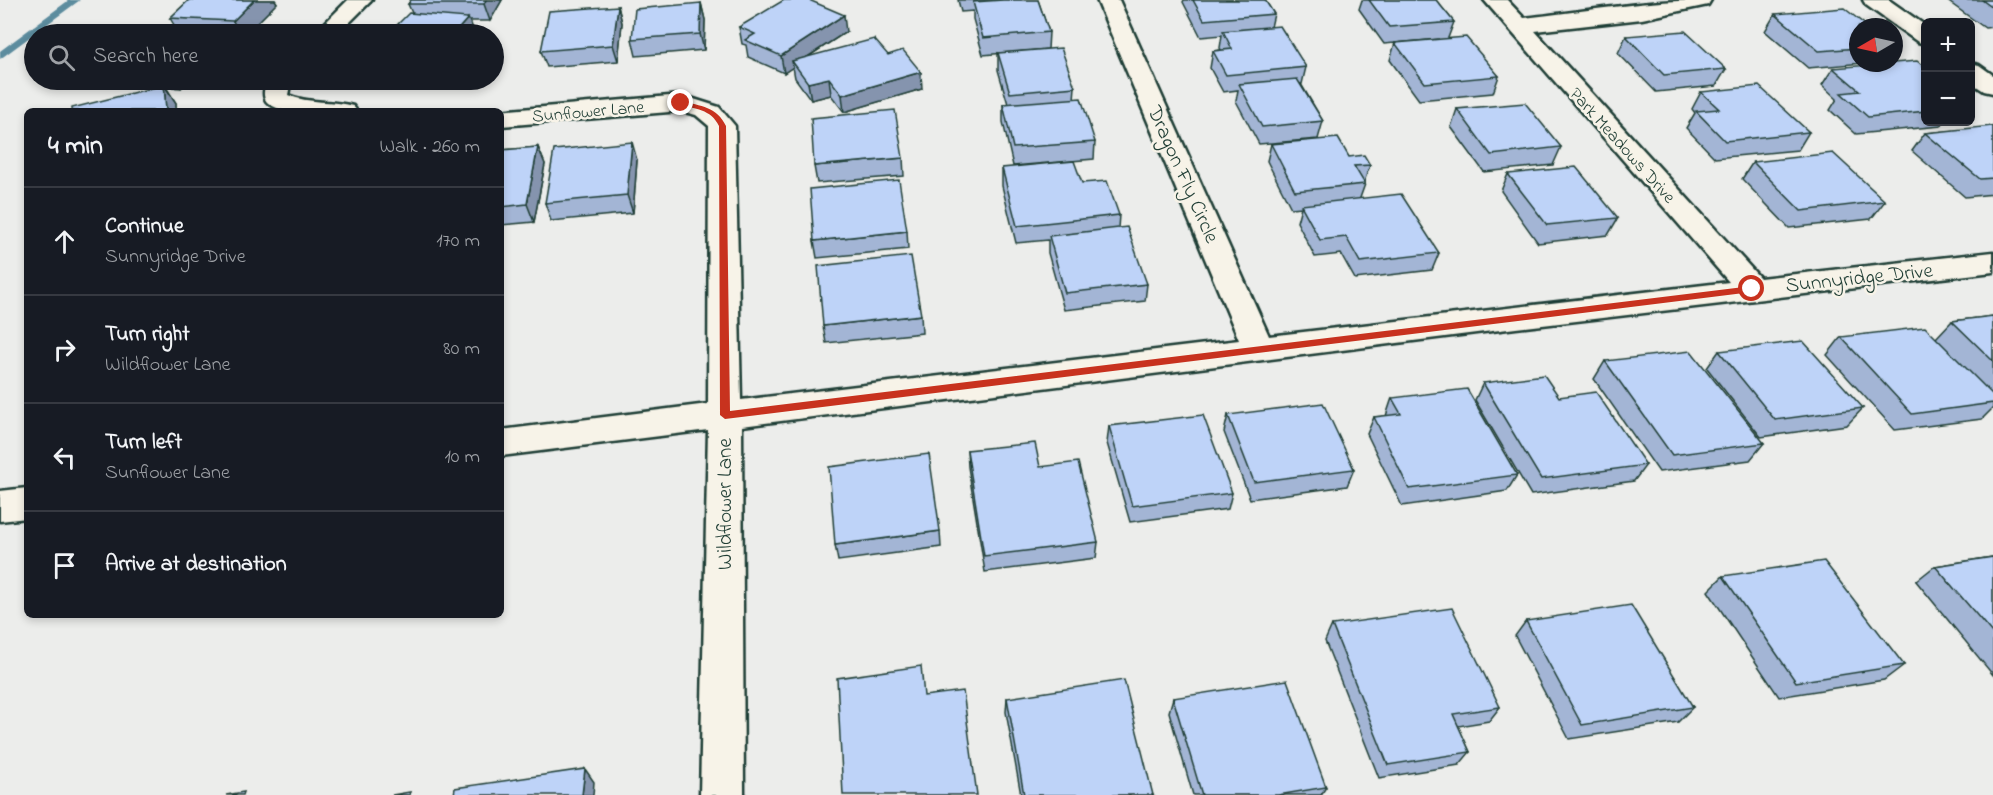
<!DOCTYPE html>
<meta charset="utf-8">
<style>
:root{--surface:#171b24;--page:#20242c;--text:#f1f3f6;--muted:#9ea1a6;--line:#363941}
body{margin:0;font-family:"Indie Flower",sans-serif;background:var(--page);color:var(--text)}
.controls{position:absolute;right:18px;top:18px;display:grid;overflow:hidden;border-radius:9px;box-shadow:0 3px 9px #0003}
.controls button{width:54px;height:54px;display:grid;place-items:center;padding:0;border:0;border-bottom:2px solid var(--line);background:var(--surface);color:var(--text);font:30px sans-serif}
.compass{position:absolute;left:1849px;top:18px;width:54px;height:54px;border-radius:50%;background:var(--surface);box-shadow:0 3px 9px #0003;rotate:261deg}
.stop{position:absolute;width:18px;height:18px;margin:-14px;border:4px solid #c8321e;border-radius:50%;background:#fff}
.stop.end{background:#c8321e;border-color:#fff;box-shadow:0 2px 6px #0008}
.list{margin:0;padding:0;list-style:none}
h2{display:flex;justify-content:space-between;align-items:center;height:78px;margin:0;padding:0 24px;font-size:26px}
h2 small{font-size:20px;font-weight:400;color:var(--muted)}
.list li{display:grid;grid-template-columns:39px 1fr auto;gap:18px;align-items:center;box-sizing:border-box;height:108px;padding:0 24px;border-top:2px solid var(--line)}
.list b{display:block;font-size:22px;white-space:nowrap}
.list p{margin:0;font-size:20px;white-space:nowrap;color:var(--muted)}
.list em{font-size:20px;font-style:normal;color:var(--muted)}
.icon{flex:none;width:33px;height:33px;fill:none;stroke:currentColor;stroke-width:2;stroke-linecap:round;stroke-linejoin:round}
.map{position:relative;flex:none;width:1993px;height:795px;overflow:hidden}
.search{position:absolute;background:var(--surface);box-shadow:0 3px 9px #0003;left:24px;top:24px;width:480px;height:66px;display:flex;align-items:center;gap:15px;box-sizing:border-box;padding:0 21px;border-radius:33px;color:var(--muted);font-size:22px}
.panel{position:absolute;background:var(--surface);box-shadow:0 3px 9px #0003;left:24px;top:108px;width:480px;height:510px;border-radius:9px}
.map>svg:first-child{display:block}
</style>
<div class="map">
<svg width="1993" height="795" viewBox="0 0 1993 795">
<rect width="100%" height="100%" fill="#ecedeb"/>
<filter id="ink" filterUnits="userSpaceOnUse"><feTurbulence type="fractalNoise" baseFrequency=".0167" numOctaves="2"/><feDisplacementMap in="SourceGraphic" scale="12" xChannelSelector="R" yChannelSelector="G"/><feConvolveMatrix kernelMatrix="1 2 1 2 8 2 1 2 1" color-interpolation-filters="sRGB"/></filter>
<g filter="url(#ink)">
<g fill="none" stroke-linecap="round" stroke-linejoin="round">
<!-- stream -->
<polygon fill="#5c8c9e" fill-rule="evenodd" points="69,0 80,0 0,59 0,51"/>
<defs>
<g id="minor">
<polygon points="348,0 372,0 338,34 314,34"/>
<path d="M1097,0H1119L1269,336L1729,282L1484,0H1507L1524,18C1586,11 1649,0 1711,0L1708,5L1642,19L1535,31L1760,278L1993,252V272L1516,328L742,426L744,795H700L708,430L501,456V430L708,404L709,126L696,115L681,111L501,126V111H498L681,95L719,107L735,126L741,400L1239,340Z"/>
<polygon points="1863,0 1889,0 1926,26 1926,44 1918,42 1866,5"/>
<polygon points="1970,63 1979,65 1993,75 1993,93 1984,91 1970,82"/>
<path d="M267,80H291L288,95C309,104 332,100 353,106L357,111H286C267,105 259,101 267,80Z"/>
<polygon points="27,488 27,518 0,521 0,491"/>
</g>
</defs>
<!-- minor casing -->
<use href="#minor" stroke="#1f3d34" stroke-width="5"/>
<!-- minor -->
<use href="#minor" fill="#f7f3e8" fill-rule="evenodd"/>
</g>
<!-- wall -->
<g fill="#a3b5d5" stroke="#1f3d34" stroke-width="1.5">
<polygon points="189,0 275,0 277,3 246,34 146,34 178,32 170,18"/>
<polygon points="411,0 502,0 490,21 470,21 475,34 412,13 408,4"/>
<polygon points="958,0 1038,0 1049,32 1048,49 983,55 973,19 973,11 961,12"/>
<polygon points="1184,0 1265,0 1274,14 1271,27 1306,67 1302,84 1301,84 1323,121 1318,139 1259,144 1236,101 1238,90 1223,92 1210,68 1213,51 1221,50 1220,48 1222,35 1201,37 1183,2"/>
<polygon points="1362,0 1436,0 1454,22 1448,38 1499,76 1493,93 1419,100 1390,60 1395,43 1439,39 1384,44 1359,9"/>
<polygon points="1946,0 1993,0 1993,27 1985,28"/>
<polygon points="701,3 705,20 704,50 636,56 632,39"/>
<polygon points="618,6 622,23 618,61 547,67 541,51"/>
<polygon points="1775,14 1858,27 1858,63 1863,63 1808,68 1765,31"/>
<polygon points="739,27 846,32 809,56 888,55 922,89 844,112 831,95 811,100 795,78 793,67 784,73 748,57 746,45 742,44"/>
<polygon points="1626,36 1726,69 1716,86 1656,92 1618,53"/>
<polygon points="998,53 1075,87 1074,99 1095,142 1094,159 1013,166 1003,122 1003,104 1008,104 998,70"/>
<polygon points="1833,68 1926,68 1926,122 1944,122 1941,126 1856,134 1830,110 1837,99 1822,85"/>
<polygon points="117,80 190,80 181,88 166,87 176,103 176,111 72,111 159,87 121,85"/>
<polygon points="1701,92 1809,132 1798,150 1715,158 1686,128 1695,113 1692,109"/>
<polygon points="1457,109 1561,147 1553,165 1484,172 1451,127"/>
<polygon points="1993,127 1993,194 1965,197 1912,151 1925,133"/>
<polygon points="1271,144 1349,157 1370,165 1364,182 1365,184 1360,198 1439,253 1432,270 1355,279 1341,254 1315,257 1297,222 1301,207 1291,208 1267,161"/>
<polygon points="538,147 545,164 534,222 501,225 501,150"/>
<polygon points="903,158 904,176 817,183 814,166"/>
<polygon points="637,160 633,213 551,221 545,203"/>
<polygon points="1753,162 1885,201 1871,219 1789,228 1742,179"/>
<polygon points="1002,168 1082,183 1119,215 1118,228 1147,284 1145,301 1064,310 1048,253 1048,240 1016,243 1002,186"/>
<polygon points="1508,174 1618,218 1608,235 1538,243 1501,191"/>
<polygon points="907,231 908,249 817,258 814,241"/>
<polygon points="921,315 922,333 826,343 823,326"/>
<polygon points="1993,316 1993,408 1982,419 1895,430 1827,355 1841,337 1936,338 1952,321"/>
<polygon points="1719,351 1863,408 1847,425 1761,437 1707,368"/>
<polygon points="1605,361 1764,443 1750,460 1659,472 1594,379"/>
<polygon points="1483,383 1559,397 1646,465 1634,481 1531,495 1475,400"/>
<polygon points="1392,398 1517,475 1507,491 1402,506 1367,434 1374,417 1386,416"/>
<polygon points="1228,415 1354,469 1347,486 1250,499 1224,432"/>
<polygon points="1109,426 1232,493 1228,509 1130,522 1107,443"/>
<polygon points="967,450 1040,467 1098,542 1096,558 985,572 968,467"/>
<polygon points="940,531 941,547 838,561 835,545"/>
<polygon points="1993,557 1993,675 1916,581 1935,566"/>
<polygon points="1723,576 1904,665 1884,680 1779,697 1708,591"/>
<polygon points="1526,621 1693,707 1678,722 1569,739 1515,636"/>
<polygon points="1332,625 1500,707 1489,721 1458,726 1470,752 1459,765 1379,778 1325,641"/>
<polygon points="1007,698 1153,795 1021,795 1006,712"/>
<polygon points="1173,698 1326,787 1321,795 1193,795 1169,712"/>
</g>
<!-- shaded-wall -->
<g fill="#8594ae" stroke="#1f3d34" stroke-width="1.5">
<polygon points="254,0 275,0 277,3 246,34 240,34 233,21"/>
<polygon points="486,0 502,0 490,21 484,4"/>
<polygon points="701,3 705,20 704,50 700,34"/>
<polygon points="618,6 622,23 618,61 613,45"/>
<polygon points="844,15 846,32 795,65 792,61 793,67 784,73 781,56"/>
<polygon points="468,18 475,34 454,34"/>
<polygon points="921,72 922,89 844,112 842,95"/>
<polygon points="829,78 831,95 811,100 808,83"/>
<polygon points="175,80 190,80 181,88"/>
<polygon points="164,85 176,103 176,111 166,111"/>
<polygon points="632,142 637,160 633,213 627,195"/>
<polygon points="538,147 545,164 534,222 527,204"/>
<polygon points="585,769 594,782 593,795 582,795"/>
</g>
<!-- building -->
<g fill="#bed3f8" stroke="#1f3d34" stroke-width="1.5">
<polygon points="189,0 254,0 233,21 170,18"/>
<polygon points="411,0 486,0 484,4 408,4"/>
<polygon points="784,0 809,0 844,15 781,56 745,40 755,34 739,27"/>
<polygon points="1003,0 1038,0 1049,32 983,38 973,2"/>
<polygon points="1193,0 1265,0 1274,14 1204,20"/>
<polygon points="1369,0 1436,0 1454,22 1389,27"/>
<polygon points="1982,0 1993,0 1993,8"/>
<polygon points="701,3 700,34 632,39 635,9"/>
<polygon points="618,6 613,45 541,51 549,11"/>
<polygon points="1844,8 1868,27 1858,27 1858,48 1819,51 1775,14"/>
<polygon points="409,13 468,18 454,34 388,34"/>
<polygon points="1280,26 1306,67 1226,75 1213,51 1232,49 1223,31"/>
<polygon points="151,30 210,33 209,34 146,34"/>
<polygon points="1685,31 1726,69 1664,75 1626,36"/>
<polygon points="1466,37 1499,76 1425,83 1395,43"/>
<polygon points="874,39 888,55 903,50 921,72 842,95 829,78 808,83 792,61"/>
<polygon points="1061,48 1075,87 1010,93 998,53"/>
<polygon points="1917,61 1926,68 1926,111 1868,117 1841,93 1860,91 1833,68"/>
<polygon points="1297,79 1323,121 1262,127 1239,84"/>
<polygon points="164,85 166,111 72,111 72,108"/>
<polygon points="1759,86 1809,132 1725,141 1696,111 1719,109 1701,92"/>
<polygon points="1081,98 1095,142 1013,148 1003,104"/>
<polygon points="1525,103 1561,147 1491,155 1457,109"/>
<polygon points="895,110 903,158 814,166 811,118"/>
<polygon points="1992,126 1993,127 1993,178 1980,179 1925,133"/>
<polygon points="1338,138 1349,157 1364,155 1370,165 1354,166 1365,184 1295,191 1271,144"/>
<polygon points="632,142 627,195 545,203 554,150"/>
<polygon points="538,147 527,204 501,207 501,150"/>
<polygon points="1833,153 1885,201 1801,211 1753,162"/>
<polygon points="1074,161 1082,183 1107,181 1119,215 1017,226 1002,168"/>
<polygon points="1576,167 1618,218 1547,225 1508,174"/>
<polygon points="899,180 907,231 814,241 810,189"/>
<polygon points="1401,194 1439,253 1360,262 1346,237 1320,240 1301,205"/>
<polygon points="1127,227 1147,284 1065,293 1049,236"/>
<polygon points="911,256 921,315 823,326 818,266"/>
<polygon points="1993,316 1993,361 1952,321"/>
<polygon points="1925,327 1993,395 1993,403 1912,414 1841,337"/>
<polygon points="1803,341 1863,408 1775,420 1719,351"/>
<polygon points="1691,351 1764,443 1672,455 1605,361"/>
<polygon points="1544,375 1559,397 1596,392 1646,465 1541,479 1483,383"/>
<polygon points="1467,389 1517,475 1409,489 1374,417 1401,414 1392,398"/>
<polygon points="1323,403 1354,469 1254,482 1228,415"/>
<polygon points="1203,415 1232,493 1132,506 1109,426"/>
<polygon points="1035,443 1040,467 1078,462 1098,542 984,556 967,450"/>
<polygon points="929,454 940,531 835,545 829,467"/>
<polygon points="1993,557 1993,634 1935,566"/>
<polygon points="1824,561 1904,665 1796,682 1723,576"/>
<polygon points="1631,605 1693,707 1582,725 1526,621"/>
<polygon points="1452,608 1500,707 1453,714 1470,752 1388,765 1332,625"/>
<polygon points="921,666 924,696 963,691 977,795 843,795 837,678"/>
<polygon points="1124,680 1153,795 1024,795 1007,698"/>
<polygon points="1287,680 1326,787 1278,795 1202,795 1173,698"/>
<polygon points="585,769 582,795 454,795 455,788"/>
<polygon points="244,792 243,795 226,795"/>
<polygon points="410,792 409,795 392,795"/>
</g>
</g>
<!-- route -->
<path fill="#c8321e" d="M681,101C701,106 717,107 726,126L730,411L1752,286L1756,289L1752,292L725,419L720,415L719,126C711,109 695,109 678,104V101Z"/>
<g text-anchor="middle" stroke-width="5" stroke-linejoin="round" paint-order="stroke">
<!-- far-street labels -->
<g font-size="18" fill="#1f3d34" stroke="#f7f3e8">
<text transform="translate(588 111) rotate(-5)" y="6">Sunflower Lane</text>
<text transform="translate(1623 145) rotate(48)" y="6">Park Meadows Drive</text>
</g>
<!-- street labels -->
<g font-size="21" fill="#1f3d34" stroke="#f7f3e8">
<text transform="translate(1184 174) rotate(66)" y="7">Dragon Fly Circle</text>
<text transform="translate(1859 277) rotate(-6)" y="7">Sunnyridge Drive</text>
<text transform="translate(724 504) rotate(-90)" y="7">Wildflower Lane</text>
</g>
</g>
</svg>
<div class="controls">
<button>+</button>
<button>−</button>
</div>
<svg class="compass" viewBox="-18 -18 36 36"><path d="M0-13l5 13h-10z" fill="#e53935"/><path d="M0 13l5-13h-10z" fill="#9ea1a6"/></svg>
<div class="stop" style="left:1752px;top:289px"></div>
<div class="stop end" style="left:681px;top:103px"></div>
<div class="search"><svg class="icon" aria-label="search" viewBox="0 0 24 24"><circle cx="10" cy="10" r="6"/><path d="M15 15l6 6"/></svg>Search here</div>
<section class="panel">
<h2>4 min<small>Walk · 260 m</small></h2>
<ul class="list">
<li><svg class="icon" aria-label="ahead" viewBox="0 0 24 24"><path d="M12 20V5M6 11l6-6 6 6"/></svg><div><b>Continue</b><p>Sunnyridge Drive</p></div><em>170 m</em></li>
<li><svg class="icon" aria-label="right" viewBox="0 0 24 24"><path d="M7 20v-9h11M14 6l5 5-5 5"/></svg><div><b>Turn right</b><p>Wildflower Lane</p></div><em>80 m</em></li>
<li><svg class="icon" aria-label="left" viewBox="0 0 24 24"><path d="M17 20v-9H6M10 6l-5 5 5 5"/></svg><div><b>Turn left</b><p>Sunflower Lane</p></div><em>10 m</em></li>
<li><svg class="icon" aria-label="arrive" viewBox="0 0 24 24"><path d="M6 21V4h12l-3 4 3 4H6"/></svg><div><b>Arrive at destination</b></div></li>
</ul>
</section>
</div>
